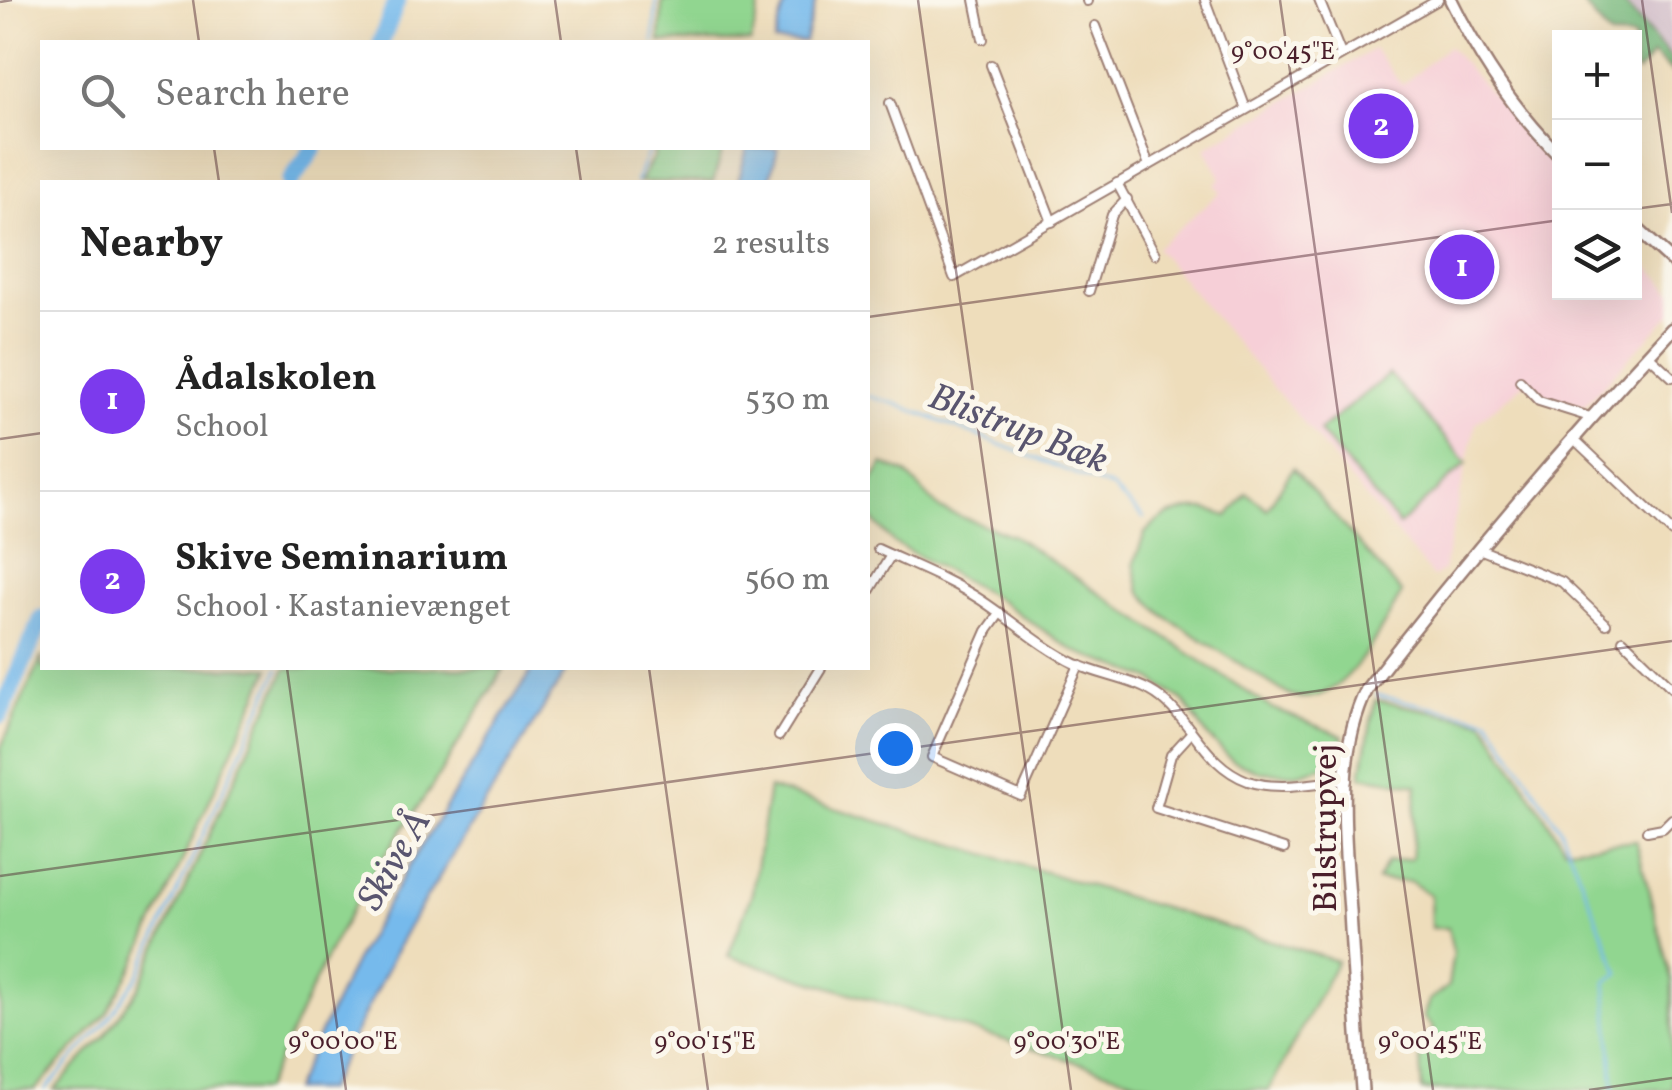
<!DOCTYPE html>
<meta charset="utf-8">
<style>
:root{--surface:#fff;--page:#f6f6f6;--text:#222;--muted:#767676;--line:#e0e0e0;--accent:#7c3aed}
body{margin:0;font-family:Vollkorn,serif;background:var(--page);color:var(--text)}
.controls{position:absolute;right:30px;top:30px;display:grid;overflow:hidden;border-radius:0px;box-shadow:0 10px 40px #0002}
.controls button{width:90px;height:90px;display:grid;place-items:center;padding:0;border:0;border-bottom:2px solid var(--line);background:var(--surface);color:var(--text);font:50px sans-serif}
.you{position:absolute;left:895px;top:748px;width:35px;height:35px;margin:-25px;border:8px solid #fff;border-radius:50%;background:#1a73e8;box-shadow:0 0 0 15px #1a73e833}
.badge{display:grid;place-items:center;width:65px;height:65px;border-radius:50%;background:var(--accent);color:#fff;font-size:32px;font-weight:700}
.pin{position:absolute;translate:-50% -50%;border:5px solid #fff;box-shadow:0 2px 10px #0006}
.list{margin:0;padding:0;list-style:none}
h2{display:flex;justify-content:space-between;align-items:center;height:130px;margin:0;padding:0 40px;font-size:42px}
h2 small{font-size:32px;font-weight:400;color:var(--muted)}
.list li{display:grid;grid-template-columns:65px 1fr auto;gap:30px;align-items:center;box-sizing:border-box;height:180px;padding:0 40px;border-top:2px solid var(--line)}
.list b{display:block;font-size:38px;white-space:nowrap}
.list p{margin:0;font-size:32px;white-space:nowrap;color:var(--muted)}
.list em{font-size:32px;font-style:normal;color:var(--muted)}
.icon{flex:none;width:55px;height:55px;fill:none;stroke:currentColor;stroke-width:2;stroke-linecap:round;stroke-linejoin:round}
.map{position:relative;flex:none;width:1672px;height:1090px;overflow:hidden}
.search{position:absolute;background:var(--surface);box-shadow:0 10px 40px #0002;left:40px;top:40px;width:830px;height:110px;display:flex;align-items:center;gap:25px;box-sizing:border-box;padding:0 35px;border-radius:0px;color:var(--muted);font-size:38px}
.panel{position:absolute;background:var(--surface);box-shadow:0 10px 40px #0002;left:40px;top:180px;width:830px;height:490px;border-radius:0px}
.map>svg:first-child{display:block}
</style>
<div class="map">
<svg width="1672" height="1090" viewBox="0 0 1672 1090">
<rect width="100%" height="100%" fill="#fbf7ec"/>
<filter id="ink" filterUnits="userSpaceOnUse"><feTurbulence type="fractalNoise" baseFrequency=".01" numOctaves="2"/><feDisplacementMap in="SourceGraphic" scale="20" xChannelSelector="R" yChannelSelector="G"/><feConvolveMatrix kernelMatrix="1 2 1 2 8 2 1 2 1" color-interpolation-filters="sRGB"/></filter>
<filter id="wash" filterUnits="userSpaceOnUse"><feTurbulence type="fractalNoise" baseFrequency=".0048" numOctaves="4" result="noise"/><feDisplacementMap in="SourceGraphic" scale="40" xChannelSelector="R" yChannelSelector="G"/><feGaussianBlur stdDeviation="2.25" result="paint"/><feColorMatrix in="noise" values="0 0 0 0 0 0 0 0 0 0 0 0 0 0 0 0 0 1.4 0 .05"/><feComposite in="paint" operator="in"/></filter>
<g filter="url(#wash)">
<rect width="100%" height="100%" fill="#edb"/>
<!-- built -->
<polygon fill="#f6cfd7" points="1448,46 1559,168 1560,292 1634,292 1635,251 1672,292 1672,313 1584,406 1542,396 1527,381 1476,423 1443,571 1433,577 1156,248 1221,192 1215,185 1221,178 1205,148 1374,49 1402,85"/>
<!-- industrial -->
<polygon fill="#d1bdc9" points="1621,0 1672,0 1672,59 1657,45"/>
<!-- green -->
<g fill="#91d690" stroke="#6e7a5e" stroke-width="2.5">
<polygon points="662,0 761,0 751,42 660,42"/>
<polygon points="654,148 723,148 713,182 639,182 654,157"/>
<polygon points="1389,374 1467,463 1399,525 1319,431"/>
<polygon points="883,464 906,473 940,509 1014,536 1271,708 1343,736 1340,762 1297,774 1261,772 1233,761 1209,738 1184,702 1151,679 1074,651 991,595 894,543 868,515 868,489"/>
<path d="M1293,468L1402,593C1379,630 1341,717 1287,694L1162,614L1140,591L1134,563L1145,533L1155,523L1168,515L1191,509H1205L1228,516L1247,493L1267,509Z"/>
<polygon points="42,656 42,668 270,668 136,962 106,1014 35,1090 0,1090 0,749"/>
<polygon points="286,668 504,668 431,788 369,879 330,949 264,1090 54,1090 105,1035 138,989"/>
<polygon points="1375,700 1484,721 1565,848 1636,841 1672,982 1672,1090 1422,1090 1419,1047 1434,1029 1423,1017 1429,1001 1448,986 1453,952 1448,928 1431,928 1430,895 1411,882 1377,880 1387,862 1411,859 1417,785 1361,776"/>
<polygon points="769,788 1337,961 1269,1090 1168,1090 728,956 752,893"/>
</g>
<!-- forest -->
<polygon fill="#74b77a" stroke="#5f6b52" stroke-width="2.5" points="1580,0 1621,0 1672,59 1672,72 1653,54 1638,72 1635,68 1634,38 1610,37"/>
<!-- water -->
<g fill="#76baec" stroke="#606c8c" stroke-width="2.5">
<polygon points="786,0 816,0 805,42 774,42"/>
<polygon points="747,148 778,148 769,182 738,182"/>
<polygon points="533,668 568,668 404,934 327,1090 293,1090 354,962 410,864"/>
</g>
<g fill="none" stroke-linecap="round" stroke-linejoin="round">
<!-- stream -->
<g stroke="#76baec" stroke-width="2.5">
<polyline points="654,42 656,0"/>
<polyline points="636,182 650,148"/>
<polyline points="868,396 896,404 1112,488 1144,518"/>
<polyline points="1376,695 1489,719 1560,828 1619,973 1606,982 1614,1090"/>
<polyline points="45,1090 106,1022 139,975 279,668"/>
</g>
<!-- river -->
<g stroke="#76baec" stroke-width="18">
<polyline points="381,42 397,0"/>
<polyline points="290,182 314,148"/>
<polyline points="0,715 42,619"/>
</g>
</g>
</g>
<g filter="url(#ink)">
<g fill="none" stroke-linecap="round" stroke-linejoin="round">
<defs>
<g id="street">
<polyline points="975,0 983,39"/>
<polyline points="1087,0 1087,1"/>
<polyline points="1205,0 1246,109"/>
<polyline points="1319,0 1341,54"/>
<polyline points="1095,26 1149,165"/>
<polyline points="991,65 1052,222"/>
<polyline points="890,103 954,277 1438,0"/>
<polyline points="1117,183 1155,254"/>
<polyline points="1089,291 1112,215 1127,199"/>
<polyline points="1648,355 1672,377"/>
<polyline points="1520,381 1539,401 1590,417"/>
<polyline points="1572,437 1672,532"/>
<path d="M878,549C912,565 949,579 981,600C1013,621 1041,647 1076,664C1103,677 1137,679 1161,698C1194,724 1205,765 1248,781C1281,792 1313,782 1347,780"/>
<polyline points="1479,549 1562,582 1606,624"/>
<polyline points="868,593 891,555"/>
<polyline points="1000,613 987,631 932,757 1021,796 1079,665"/>
<polyline points="1623,640 1672,688"/>
<polyline points="1191,733 1171,755 1156,808 1284,849"/>
<polyline points="779,736 821,668"/>
<polyline points="1647,831 1663,828 1672,819"/>
</g>
<g id="secondary">
<path d="M1451,0C1479,57 1514,111 1560,156"/>
<polyline points="1634,226 1672,261"/>
<path d="M1362,1090C1358,1030 1353,971 1350,911C1345,840 1334,756 1367,689C1463,564 1565,445 1672,329"/>
</g>
</defs>
<!-- street casing -->
<use href="#street" stroke="#9c7e73" stroke-width="12"/>
<!-- secondary casing -->
<use href="#secondary" stroke="#9c7e73" stroke-width="16"/>
<!-- street -->
<use href="#street" stroke="#fff" stroke-width="8"/>
<!-- secondary -->
<use href="#secondary" stroke="#fff" stroke-width="11"/>
</g>
</g>
<!-- ticks -->
<path fill="none" stroke="#4a1f2b" stroke-width="2.5" stroke-opacity="0.45" d="M193,0L199,42M555,0L561,42M918,0L1071,1090M1280,0L1433,1090M1642,0L1672,213M0,2L12,0M214,148L219,182M576,148L581,182M1634,209L1672,204M868,317L1560,220M0,439L42,433M287,668L346,1090M649,668L708,1090M0,876L1672,641M1589,1090L1672,1078"/>
<g text-anchor="middle" stroke-width="10" stroke-linejoin="round" paint-order="stroke">
<!-- street labels -->
<g font-size="35" fill="#4a1f2b" stroke="#fbf7ec">
<text transform="translate(1324 828) rotate(-90)" y="12">Bilstrupvej</text>
</g>
<!-- water labels -->
<g font-size="38" font-style="italic" fill="#59556f" stroke="#fbf7ec">
<text transform="translate(1019 427) rotate(21)" y="13">Blistrup Bæk</text>
<text transform="translate(393 859) rotate(-60)" y="13">Skive Å</text>
</g>
</g>
<g font-size="25" text-anchor="middle" fill="#4a1f2b" stroke="#fbf7ec" stroke-width="10" stroke-linejoin="round" paint-order="stroke">
<text x="1283" y="59">9°00'45"E</text>
<text x="343" y="1049">9°00'00"E</text>
<text x="705" y="1049">9°00'15"E</text>
<text x="1067" y="1049">9°00'30"E</text>
<text x="1430" y="1049">9°00'45"E</text>
</g>
</svg>
<div class="controls">
<button>+</button>
<button>−</button>
<button><svg class="icon" aria-label="layers" viewBox="0 0 24 24"><path d="M12 4l9 5-9 5-9-5zM3 14l9 5 9-5"/></svg></button>
</div>
<div class="you"></div>
<div class="pin badge" style="left:1462px;top:267px">1</div>
<div class="pin badge" style="left:1381px;top:126px">2</div>
<div class="search"><svg class="icon" aria-label="search" viewBox="0 0 24 24"><circle cx="10" cy="10" r="6"/><path d="M15 15l6 6"/></svg>Search here</div>
<section class="panel">
<h2>Nearby<small>2 results</small></h2>
<ul class="list">
<li><span class="badge">1</span><div><b>Ådalskolen</b><p>School</p></div><em>530 m</em></li>
<li><span class="badge">2</span><div><b>Skive Seminarium</b><p>School · Kastanievænget</p></div><em>560 m</em></li>
</ul>
</section>
</div>
